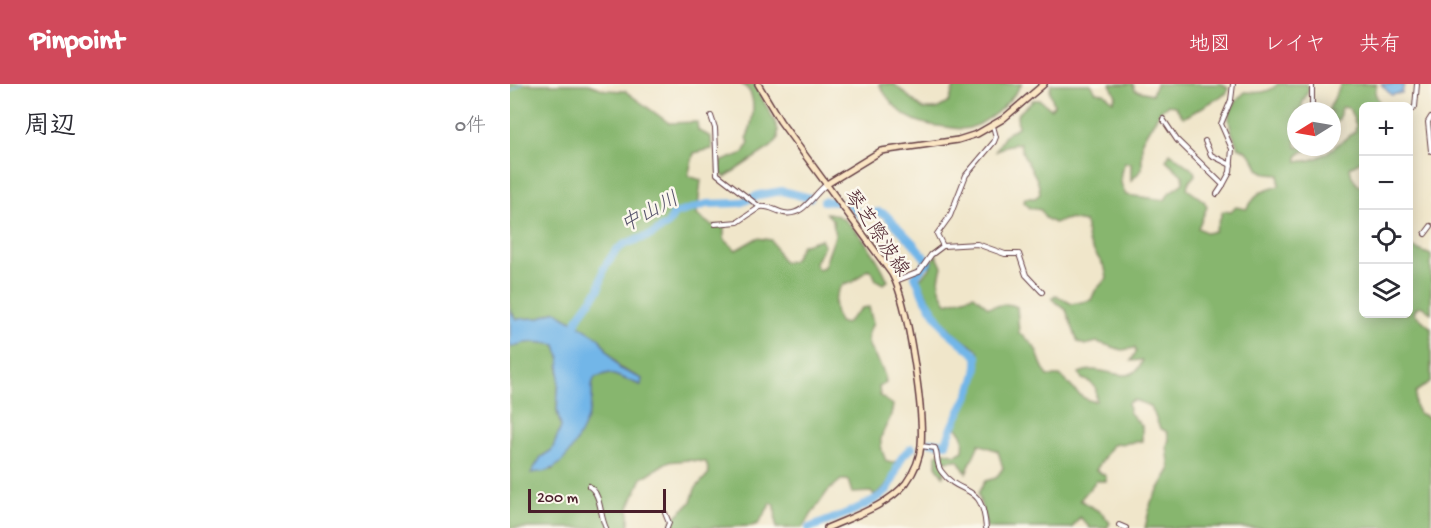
<!DOCTYPE html>
<html lang="ja">
<meta charset="utf-8">
<style>
:root{--surface:#fff;--page:#f7f7f7;--text:#2b2b33;--muted:#7c7c81;--line:#e1e1e2;--accent:#d1495b}
body{margin:0;font-family:"Gochi Hand","Klee One",sans-serif;background:var(--page);color:var(--text)}
.controls{position:absolute;right:18px;top:18px;display:grid;overflow:hidden;border-radius:9px;box-shadow:0 3px 15px #0003}
.controls button{width:54px;height:54px;display:grid;place-items:center;padding:0;border:0;border-bottom:2px solid var(--line);background:var(--surface);color:var(--text);font:30px sans-serif}
.compass{position:absolute;left:777px;top:18px;width:54px;height:54px;border-radius:50%;background:var(--surface);box-shadow:0 3px 15px #0003;rotate:259deg}
.scale{position:absolute;left:18px;bottom:15px;width:138px;box-sizing:border-box;padding-left:6px;border:3px solid #4a1f2b;border-top:0;font-size:16px;line-height:21px;white-space:nowrap;color:#4a1f2b;-webkit-text-stroke:4px #fbf7ec;paint-order:stroke}
.list{margin:0;padding:0;list-style:none}
h2{display:flex;justify-content:space-between;align-items:center;height:78px;margin:0;padding:0 24px;font-size:26px}
h2 small{font-size:20px;font-weight:400;color:var(--muted)}
.icon{flex:none;width:33px;height:33px;fill:none;stroke:currentColor;stroke-width:2;stroke-linecap:round;stroke-linejoin:round}
.map{position:relative;flex:none;width:921px;height:444px;overflow:hidden}
header{display:flex;align-items:center;gap:36px;box-sizing:border-box;height:84px;padding:0 30px;background:var(--accent);color:#fff}
header strong{font-size:28px}
nav{display:flex;gap:33px;margin-inline-start:auto;font-size:21px}
main{display:flex}
aside{flex:1;background:var(--surface)}
.map>svg:first-child{display:block}
</style>
<header>
<strong>Pinpoint</strong>
<nav><a>地図</a><a>レイヤ</a><a>共有</a></nav>
</header>
<main>
<aside>
<h2>周辺<small>0件</small></h2>
<ul class="list">
</ul>
</aside>
<div class="map">
<svg width="921" height="444" viewBox="0 0 921 444">
<rect width="100%" height="100%" fill="#fbf7ec"/>
<filter id="ink" filterUnits="userSpaceOnUse"><feTurbulence type="fractalNoise" baseFrequency=".0167" numOctaves="2"/><feDisplacementMap in="SourceGraphic" scale="12" xChannelSelector="R" yChannelSelector="G"/><feConvolveMatrix kernelMatrix="1 2 1 2 8 2 1 2 1" color-interpolation-filters="sRGB"/></filter>
<filter id="wash" filterUnits="userSpaceOnUse"><feTurbulence type="fractalNoise" baseFrequency=".008" numOctaves="4" result="noise"/><feDisplacementMap in="SourceGraphic" scale="24" xChannelSelector="R" yChannelSelector="G"/><feGaussianBlur stdDeviation="1.35" result="paint"/><feColorMatrix in="noise" values="0 0 0 0 0 0 0 0 0 0 0 0 0 0 0 0 0 1.4 0 .05"/><feComposite in="paint" operator="in"/></filter>
<g filter="url(#wash)">
<rect width="100%" height="100%" fill="#f0e6ca"/>
<!-- forest -->
<g fill="#87b66e" stroke="#686a4c" stroke-width="1.5">
<path d="M0,0H78L96,6L115,7L159,39L187,38L188,46L201,53L202,65L184,69L178,92L191,96L187,131L201,141L214,142V155L226,166L247,154L261,156L273,178L283,177L292,161L311,155L314,161L305,179L308,185L314,183L325,152L323,136L316,129C340,128 369,176 378,197L373,200L366,196L362,187L358,185L343,198L333,200C323,213 322,222 329,238L335,240L352,224L359,223L363,240C346,263 375,276 376,299L369,303L370,312L383,321C380,349 362,345 376,377L381,379L387,377C382,393 379,402 364,411L361,408L342,409L338,396H331L317,408L292,444H266L265,421L261,419L248,440L241,442L191,444L189,441L179,444H159L163,435L181,418L185,405L199,389L196,378L178,376L157,378L132,394L119,423V444H0V264C15,256 30,258 46,261L50,274L47,327L51,343L42,366L31,373L42,386L82,316L81,300L85,293L99,289L130,301L132,295L110,284L88,253L45,227L29,234L6,235L0,226Z"/>
<path d="M231,0H244L264,36L268,46V55L261,63L215,93L209,88L210,78L234,69L239,59L237,53C243,38 249,8 231,0Z"/>
<path d="M369,0H384L413,25H427L439,18L445,0H512C499,19 481,37 459,44C452,46 443,44 436,43C403,41 385,29 369,0Z"/>
<path d="M541,0H581L586,8L594,9L603,17L606,12L600,0H623L625,6L642,10L646,0H712L718,4L717,9L677,32L673,33L665,22L657,21L651,26L632,56V85L621,97V79H615C608,90 610,100 616,111L655,116L659,109L673,99V92L656,76L660,69L684,87L685,91L678,99L677,105L694,117L697,123L688,144L697,149L705,147L713,127L721,128L726,123L736,125L749,109L769,102V91L757,90L748,85C745,74 739,67 728,63C717,38 713,29 735,8C748,9 757,10 768,0H796L799,3C798,12 791,16 791,27H786V63H804L792,68L787,73V77C813,79 825,60 845,48L846,41L839,24L831,23L829,35L822,42V27H818L831,0H867L865,9L871,22H854L853,76L840,83C841,93 844,100 853,104L854,230H898L899,162L921,171V229L911,222L906,224L904,229L921,244V297L906,308L905,321L909,329L921,335L919,364L921,367V444H635L641,418L660,386L657,362L659,355L657,348L650,344C640,324 648,323 623,316L618,319L619,328L632,342V357L602,361L586,386L596,392V397H586L570,416L592,429L600,439L597,444H580L570,433L562,444H477L468,409L475,397L486,394L493,384L488,367L469,360L456,389L448,376L433,377L435,387L433,392L426,382V371L431,367L446,371L453,367C454,357 455,349 445,343C450,324 482,282 466,264C437,249 423,224 409,195L419,186L426,170L432,183C427,199 428,204 437,219L464,211L478,223C489,223 496,217 507,223L509,249C534,266 524,273 538,292H551C561,301 571,318 586,317V305L580,298L572,295L569,289C595,277 620,308 633,276L621,277L626,268L625,264L612,266L587,258L575,261L568,258L556,226L542,215L545,211L562,220L581,216L585,207L597,194L595,184L578,158L575,138L558,135L544,139L535,134L531,126L520,124L514,118L515,114H525L530,110C530,90 512,78 510,59L495,62L485,68L496,50L508,43L507,31L523,16H530L541,25L544,21L540,8Z"/>
</g>
<!-- water -->
<g fill="#72b6e8" stroke="#5e6a8a" stroke-width="1.5">
<polygon points="871,0 894,0 892,9 881,11"/>
<path d="M0,226L6,235L29,234L45,227L88,253L110,285L132,295L131,301L99,289L85,293C80,301 83,306 82,315C79,336 60,379 39,386C34,388 27,388 21,389L31,373L42,366L51,343L47,327L50,274L46,261C30,258 15,256 0,264Z"/>
</g>
<g fill="none" stroke-linecap="round" stroke-linejoin="round">
<!-- stream -->
<polyline stroke="#72b6e8" stroke-width="1.5" points="0,8 12,0"/>
<!-- river -->
<g stroke="#72b6e8" stroke-width="8">
<polyline points="314,117 325,118"/>
<path d="M336,118L352,132L369,128L375,130L404,160L418,178L405,192L413,211L436,246L467,272C470,304 443,331 436,360L420,358"/>
<polyline points="64,249 67,235 89,205 94,184 106,166 115,160 141,151 158,140 164,130 197,120 230,119 249,111 272,107 300,114"/>
<path d="M299,444C317,437 363,421 376,407C388,394 385,373 402,364"/>
</g>
</g>
</g>
<g filter="url(#ink)">
<g fill="none" stroke-linecap="round" stroke-linejoin="round">
<defs>
<g id="street">
<polyline points="802,23 802,0"/>
<polyline points="898,28 905,23 907,0"/>
<path d="M201,32L205,44L207,90L250,123C259,121 265,127 274,129C294,133 303,110 317,100"/>
<polyline points="921,33 918,38 921,67"/>
<polyline points="653,35 667,56 713,101 720,88 722,65 711,40 721,16 723,0"/>
<polyline points="695,57 701,71 721,81"/>
<polyline points="707,110 713,101"/>
<polyline points="205,140 228,138 250,123"/>
<polyline points="915,150 921,142"/>
<polyline points="433,162 427,150 440,132 456,91 484,58 486,53 483,42"/>
<polyline points="386,197 409,188 421,171 433,162 467,160 495,170 509,170 516,191 532,208"/>
<path d="M411,362L425,364C428,371 426,380 431,387C451,415 472,395 476,444"/>
<path d="M79,402C92,411 89,430 96,444"/>
<polyline points="155,429 159,439 157,444"/>
<polyline points="609,441 616,444"/>
</g>
<g id="secondary">
<path d="M248,0L270,37L382,190C398,219 414,327 411,361C410,374 404,388 396,399C377,422 344,432 317,444"/>
<polyline points="317,100 371,67 448,56 467,50 493,35 534,0"/>
</g>
</defs>
<!-- street casing -->
<use href="#street" stroke="#633d43" stroke-width="6"/>
<!-- secondary casing -->
<use href="#secondary" stroke="#633d43" stroke-width="8"/>
<!-- street -->
<use href="#street" stroke="#fff" stroke-width="4"/>
<!-- secondary -->
<use href="#secondary" stroke="#fbe6c4" stroke-width="5"/>
</g>
</g>
<g text-anchor="middle" stroke-width="5" stroke-linejoin="round" paint-order="stroke">
<!-- street labels -->
<g font-size="20" fill="#4a1f2b" stroke="#fbf7ec">
<text transform="translate(368 148) rotate(56)" y="7">琴芝際波線</text>
</g>
<!-- water labels -->
<g font-size="21" font-style="italic" fill="#58546d" stroke="#fbf7ec">
<text transform="translate(139 127) rotate(-28)" y="7">中山川</text>
</g>
</g>
</svg>
<div class="controls">
<button>+</button>
<button>−</button>
<button><svg class="icon" aria-label="locate" viewBox="0 0 24 24"><circle cx="12" cy="12" r="6"/><path d="M12 2v4M12 18v4M2 12h4M18 12h4"/></svg></button>
<button><svg class="icon" aria-label="layers" viewBox="0 0 24 24"><path d="M12 4l9 5-9 5-9-5zM3 14l9 5 9-5"/></svg></button>
</div>
<svg class="compass" viewBox="-18 -18 36 36"><path d="M0-13l5 13h-10z" fill="#e53935"/><path d="M0 13l5-13h-10z" fill="#7c7c81"/></svg>
<div class="scale">200 m</div>
</div>
</main>
